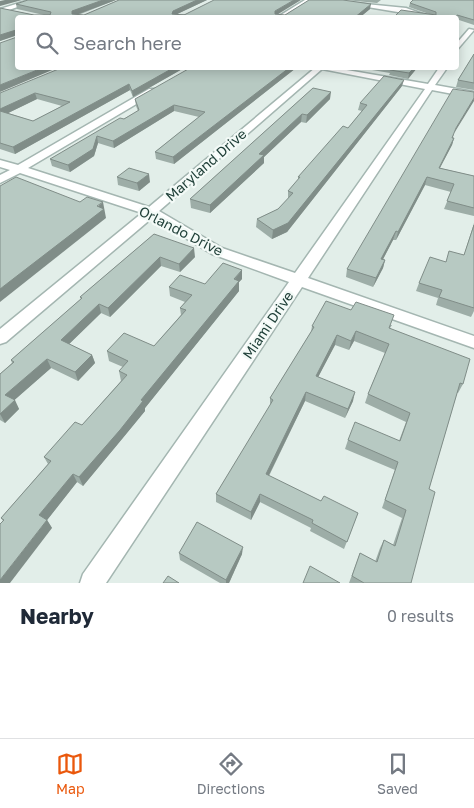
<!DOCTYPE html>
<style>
:root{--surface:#fff;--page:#f2f2f3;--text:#1f2937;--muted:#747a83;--line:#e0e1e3;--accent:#ea580c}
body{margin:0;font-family:"Golos Text",sans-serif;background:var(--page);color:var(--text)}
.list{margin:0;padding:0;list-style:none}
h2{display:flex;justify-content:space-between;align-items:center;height:65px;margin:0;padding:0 20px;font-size:21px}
h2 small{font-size:16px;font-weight:400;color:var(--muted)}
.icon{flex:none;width:28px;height:28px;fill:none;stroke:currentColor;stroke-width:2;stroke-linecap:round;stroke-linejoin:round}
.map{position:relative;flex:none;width:474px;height:583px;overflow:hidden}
.search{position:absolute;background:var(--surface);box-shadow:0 2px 12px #0003;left:15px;right:15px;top:15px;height:55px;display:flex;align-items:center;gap:12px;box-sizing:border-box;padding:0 18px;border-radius:5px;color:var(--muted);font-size:19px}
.sheet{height:155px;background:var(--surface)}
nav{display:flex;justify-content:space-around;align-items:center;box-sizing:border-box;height:70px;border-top:1px solid var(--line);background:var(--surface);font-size:14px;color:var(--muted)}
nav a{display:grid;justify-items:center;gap:2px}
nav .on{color:var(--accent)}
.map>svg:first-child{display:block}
</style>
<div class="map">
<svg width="474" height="583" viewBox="0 0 474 583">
<rect width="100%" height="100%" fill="#e2eee9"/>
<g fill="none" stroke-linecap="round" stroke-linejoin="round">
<defs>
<g id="minor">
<polygon points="29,0 38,0 0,13 0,9"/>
<polygon points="305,0 312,0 284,18 276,18"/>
<polygon points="325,0 406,8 434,18"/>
<polygon points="469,29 474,30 456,51 456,44"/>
<path d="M315,68H335L428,84L439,68H447L435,85L474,92V98L432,90L308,278L474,336V348L302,287L106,583H80L83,574L289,282L212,254L152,218L6,342L0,344V329L142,213L20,173L0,183V175L10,170L0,167V160L18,165L149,89H155V93L28,168L149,207ZM322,69L425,89L295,273L222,248L159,211Z"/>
</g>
</defs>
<!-- minor casing -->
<use href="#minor" stroke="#a4b6b1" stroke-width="3"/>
<!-- minor -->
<use href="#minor" fill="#fff" fill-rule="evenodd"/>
</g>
<!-- wall -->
<g fill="#9dada7" fill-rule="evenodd">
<polygon points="116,0 78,15 84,15 119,0 207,0 177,14 285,15 309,0 381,0 377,3 345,0 370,9 359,18 18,18 18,35 0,41 0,8 34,15 44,15 17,9 16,4"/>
<polygon points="474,0 474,25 456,19 456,18 393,18 429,14 409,7 410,3"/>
<polygon points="474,54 474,90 456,87 458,80"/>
<path d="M184,68L133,97L130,90L15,154L0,149V93ZM37,99L62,106L33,121L8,113Z"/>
<polygon points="296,68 174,164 156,159 155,152 199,117 174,111 114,148 98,143 94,156 70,172 52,166 50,159 138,111 136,106 135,99"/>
<polygon points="360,68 417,68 408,79 389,75 390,73"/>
<polygon points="402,86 287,232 272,239 256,227 257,219 278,209 288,199 288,191 298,180 298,177 348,128 362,111 358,110 360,103"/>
<polygon points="313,88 330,99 306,123 301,122 264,157 264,163 210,213 191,208 190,199"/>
<polygon points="453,135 453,138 454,138 452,145 440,168 474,176 474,216 444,209 451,192 425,185 396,240 393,240 383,259 385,260 383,268 373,287 346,277 347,269"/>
<polygon points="117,177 150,182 139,191 118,185"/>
<polygon points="474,223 474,311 471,317 436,305 438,298 416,291 419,283 445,262 464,255"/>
<polygon points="154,234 195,257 180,272 161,266 110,317 101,313 69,344 92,355 95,363 78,381 51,368 14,400 19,409 5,423 0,420 0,374 12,363 11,360 81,299 80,297"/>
<polygon points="242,270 242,279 239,282 239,291 145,408 145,411 122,439 83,486 77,482 47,520 52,528 3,521 1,518 48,464 44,457 82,425 121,381 119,371 123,367 109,361 107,351 154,346 181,315 180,308 185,302 170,296 169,287 205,284"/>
<polygon points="392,325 390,328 463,384 458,393 457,393 429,489 411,583 349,583 360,553 375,562 380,548 384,540 393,545 402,518 382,508 395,470 345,449 348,440 399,441 406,422 365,403 368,394 385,353 354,341 349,350 335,345 318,377 353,401 345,418 305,401 269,476 321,501 358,513 344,549 310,531 311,528 260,502 251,520 216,502 216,494 270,406 270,398 311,332 312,326"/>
<polygon points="179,553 242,554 229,583 220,583 180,560"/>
</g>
<!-- shaded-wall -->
<g fill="#808d88">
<polygon points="5,0 22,0 0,6 0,1"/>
<polygon points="103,0 116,0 73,16 72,14 72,11"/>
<polygon points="197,0 207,0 173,16 172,14 173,11"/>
<polygon points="294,0 301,0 275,16 275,11"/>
<polygon points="371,4 370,9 359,18 354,18"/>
<polygon points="16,30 17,35 0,41 0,35"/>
<polygon points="42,68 57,68 0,92 0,85"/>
<polygon points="173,68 184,68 133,97 132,91"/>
<polygon points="289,68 296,68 174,164 173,157"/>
<polygon points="414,68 417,68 408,79 409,73"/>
<polygon points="404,80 402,86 287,232 272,239 273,230"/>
<polygon points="129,84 130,90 15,154 13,147"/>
<polygon points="331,92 330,99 306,123 307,115"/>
<polygon points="35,93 37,99 0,117 0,109"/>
<polygon points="474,98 474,101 453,135 450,145 456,128"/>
<polygon points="174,105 174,111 114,148 113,141"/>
<polygon points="302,114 301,122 264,157 264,163 210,213 210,205 259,154"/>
<polygon points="97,136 98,143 94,156 70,172 68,165"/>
<polygon points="454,138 452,145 436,175 439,168"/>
<polygon points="149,174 150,182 139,191 137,183"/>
<polygon points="427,177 425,185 396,240 398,232"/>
<polygon points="103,202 106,218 0,302 0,289"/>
<polygon points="396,231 393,240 379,267 381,259"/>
<polygon points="194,248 195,257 180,272 179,264"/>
<polygon points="160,257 161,266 110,317 108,308"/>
<polygon points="385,260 383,268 373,287 376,278"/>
<polygon points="242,270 242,279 239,282 239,291 145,408 145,411 122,439 83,486 79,477 141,400"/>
<polygon points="99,304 101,313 64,349 61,340"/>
<polygon points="356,331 354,341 349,350 351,341"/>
<polygon points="337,335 335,345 314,385 316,376"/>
<polygon points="92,355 95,363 78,381 75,372"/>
<polygon points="47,359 51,368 10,404 5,395"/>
<polygon points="306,392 305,401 265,483 266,474"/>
<polygon points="355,392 353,401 345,418 348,409"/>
<polygon points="15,400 19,409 5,423 0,414"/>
<polygon points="73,474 77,482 44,524 39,515"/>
<polygon points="260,494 260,502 251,520 251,512"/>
<polygon points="47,520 52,528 10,583 0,583 0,580"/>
<polygon points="243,547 242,554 229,583 226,583 226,580"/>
</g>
<!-- building -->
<g fill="#b7c9c2" stroke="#808d88">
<polygon points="28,0 103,0 72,11 72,14 84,15 119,0 197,0 173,11 172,14 184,15 214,0 294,0 275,11 275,14 285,15 309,0 343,0 371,4 354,18 18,18 18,31 16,30 0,35 0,8 34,15 50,15 51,12 16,4"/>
<polygon points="413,0 474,0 474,20 457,15 455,18 393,18 401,10 436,15 436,12 410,3"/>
<polygon points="18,36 18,68 42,68 0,85 0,43 17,37"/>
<polygon points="474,54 474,83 458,80"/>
<polygon points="61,68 173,68 132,91 129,84 13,147 0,143 0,111 33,121 70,102 35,93 0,109 0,93"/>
<polygon points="190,68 289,68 173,157 155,152 205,112 174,105 113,141 97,136 93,149 68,165 50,159 120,118 124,119 139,110 135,99"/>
<polygon points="390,68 414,68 409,73 390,70 392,68"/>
<polygon points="384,76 404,80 288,223 273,230 257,219 278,209 293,193 288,191 300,177 298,177 343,126 348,128 367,105 360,103"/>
<polygon points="313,88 331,92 307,115 302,114 259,154 264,155 210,205 190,199"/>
<polygon points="453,89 474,92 474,98 456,128 452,138 454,138 439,168 474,176 474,208 447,201 454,184 427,177 398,232 396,231 381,259 385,260 376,278 347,269"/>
<polygon points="129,168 149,174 137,183 117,177"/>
<polygon points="16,177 80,202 87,197 103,202 97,206 104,209 0,289 0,186"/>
<polygon points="474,225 474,308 439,297 442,290 419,283 430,257 446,262 449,251 464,255"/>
<polygon points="154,234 194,248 179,264 160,257 108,308 99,304 61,340 92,355 75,372 47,359 5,395 15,400 0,414 0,374 14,362 11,360 82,298 80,297"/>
<polygon points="223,263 242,270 234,279 239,281 141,400 143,401 120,430 79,477 73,474 39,515 47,520 0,580 0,524 4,520 1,518 51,461 44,457 75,422 82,425 127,375 119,371 128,361 107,351 124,333 154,346 186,310 180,308 192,295 169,287 180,275 205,284"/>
<polygon points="326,301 351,310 356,302 394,315 389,328 470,359 463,384 460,383 429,489 435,492 411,583 364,583 352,576 360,553 377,562 384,540 395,546 406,510 385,500 398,462 348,440 355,422 400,441 410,413 368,394 389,344 356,331 351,341 337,335 316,376 355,392 348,409 306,392 266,474 321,501 324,496 358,513 347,542 312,523 313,520 260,494 251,512 216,494 273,400 270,398 314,327 312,326"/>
<polygon points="197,522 243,547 226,580 179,553"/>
<polygon points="310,566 340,583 303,583"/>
<polygon points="168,576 179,583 163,583"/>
</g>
<g text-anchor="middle" stroke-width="4.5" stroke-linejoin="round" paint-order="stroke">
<!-- street labels -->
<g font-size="14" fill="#204039" stroke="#f3faf7">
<text transform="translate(206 165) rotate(-41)" y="5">Maryland Drive</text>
<text transform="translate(181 231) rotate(27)" y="5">Orlando Drive</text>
<text transform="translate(268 325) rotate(-56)" y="5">Miami Drive</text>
</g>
</g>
</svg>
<div class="search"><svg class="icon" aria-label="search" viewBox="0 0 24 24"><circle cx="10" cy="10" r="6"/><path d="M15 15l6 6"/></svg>Search here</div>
</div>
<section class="sheet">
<h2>Nearby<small>0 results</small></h2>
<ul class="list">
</ul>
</section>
<nav>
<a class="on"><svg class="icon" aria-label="map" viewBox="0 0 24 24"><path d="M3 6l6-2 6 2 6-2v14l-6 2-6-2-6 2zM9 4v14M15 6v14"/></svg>Map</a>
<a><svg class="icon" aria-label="directions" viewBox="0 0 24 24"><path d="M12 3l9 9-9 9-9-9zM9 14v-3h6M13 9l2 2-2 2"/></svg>Directions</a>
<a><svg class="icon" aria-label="saved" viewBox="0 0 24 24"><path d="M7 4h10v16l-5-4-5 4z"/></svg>Saved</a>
</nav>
